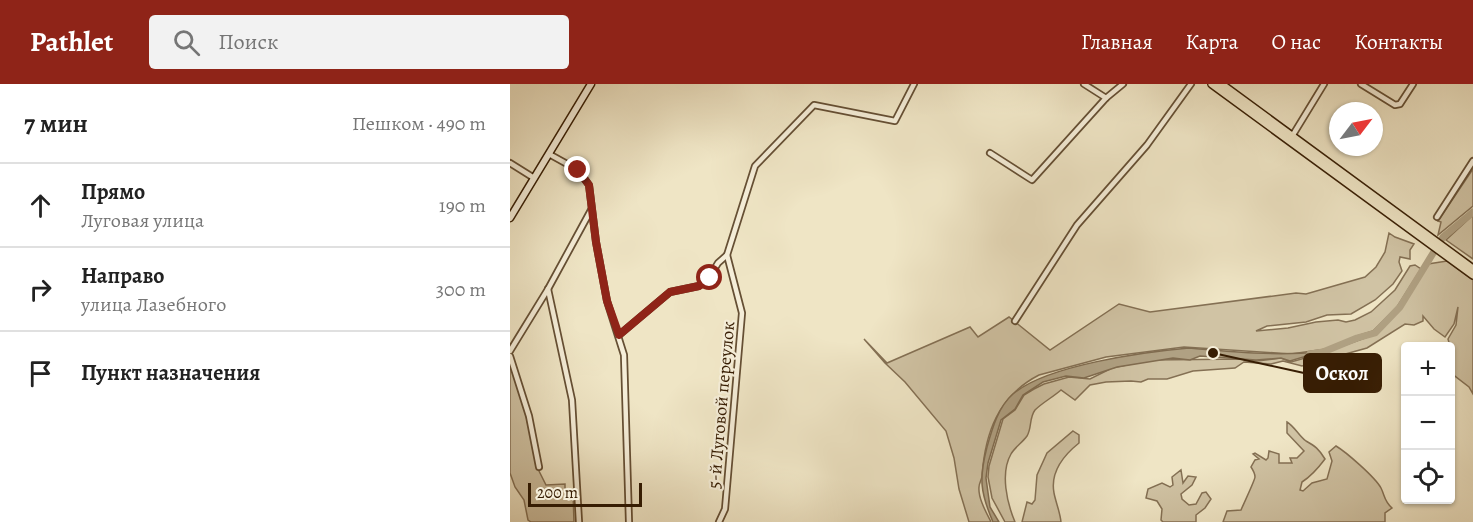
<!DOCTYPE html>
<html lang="ru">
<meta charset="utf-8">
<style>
:root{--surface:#fff;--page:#f2f2f2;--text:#222;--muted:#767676;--line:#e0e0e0;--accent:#8f2418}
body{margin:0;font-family:Alegreya,serif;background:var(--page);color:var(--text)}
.controls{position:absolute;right:18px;bottom:18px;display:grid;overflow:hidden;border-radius:6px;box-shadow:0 2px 4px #0004}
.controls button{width:54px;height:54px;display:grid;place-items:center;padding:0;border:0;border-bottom:2px solid var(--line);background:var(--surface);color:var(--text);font:30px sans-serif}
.compass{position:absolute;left:819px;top:18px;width:54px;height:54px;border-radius:50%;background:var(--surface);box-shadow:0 2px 4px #0004;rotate:58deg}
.scale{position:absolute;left:18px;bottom:15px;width:114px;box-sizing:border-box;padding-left:6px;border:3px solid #371d03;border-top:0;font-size:16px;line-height:21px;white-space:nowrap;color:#371d03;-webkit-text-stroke:4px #f5eed9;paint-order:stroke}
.stop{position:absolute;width:18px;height:18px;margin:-14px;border:4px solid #8f2418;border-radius:50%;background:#fff}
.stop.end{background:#8f2418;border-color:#fff;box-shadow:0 2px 6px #0008}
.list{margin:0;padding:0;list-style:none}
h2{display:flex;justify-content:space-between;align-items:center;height:78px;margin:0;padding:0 24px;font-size:26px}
h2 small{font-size:20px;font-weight:400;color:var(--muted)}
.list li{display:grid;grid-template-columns:39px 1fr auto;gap:18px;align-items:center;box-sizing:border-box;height:84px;padding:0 24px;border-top:2px solid var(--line)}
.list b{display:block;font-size:22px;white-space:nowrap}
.list p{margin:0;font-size:20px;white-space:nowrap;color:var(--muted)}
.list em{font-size:20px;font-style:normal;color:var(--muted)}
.icon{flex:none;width:33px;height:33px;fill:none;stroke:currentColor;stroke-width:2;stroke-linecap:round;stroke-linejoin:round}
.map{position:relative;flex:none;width:963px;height:438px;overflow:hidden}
header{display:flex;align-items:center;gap:36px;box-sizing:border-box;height:84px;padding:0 30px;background:var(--accent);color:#fff}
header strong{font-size:28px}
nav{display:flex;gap:33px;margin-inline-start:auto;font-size:21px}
.search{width:420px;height:54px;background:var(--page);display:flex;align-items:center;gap:15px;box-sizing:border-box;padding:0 21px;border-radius:6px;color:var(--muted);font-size:22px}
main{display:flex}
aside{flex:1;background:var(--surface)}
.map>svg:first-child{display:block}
</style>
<header>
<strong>Pathlet</strong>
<div class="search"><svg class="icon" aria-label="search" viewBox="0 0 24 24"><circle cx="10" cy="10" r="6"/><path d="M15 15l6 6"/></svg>Поиск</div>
<nav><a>Главная</a><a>Карта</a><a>О нас</a><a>Контакты</a></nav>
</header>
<main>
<aside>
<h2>7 мин<small>Пешком · 490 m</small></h2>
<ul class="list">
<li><svg class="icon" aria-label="ahead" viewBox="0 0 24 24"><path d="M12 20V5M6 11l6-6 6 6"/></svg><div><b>Прямо</b><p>Луговая улица</p></div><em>190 m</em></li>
<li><svg class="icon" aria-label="right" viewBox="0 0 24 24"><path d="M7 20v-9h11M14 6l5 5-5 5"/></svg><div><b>Направо</b><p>улица Лазебного</p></div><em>300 m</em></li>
<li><svg class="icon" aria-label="arrive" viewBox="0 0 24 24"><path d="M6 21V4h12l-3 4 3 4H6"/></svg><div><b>Пункт назначения</b></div></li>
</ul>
</aside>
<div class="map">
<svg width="963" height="438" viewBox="0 0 963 438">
<rect width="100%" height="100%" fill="#efe5c5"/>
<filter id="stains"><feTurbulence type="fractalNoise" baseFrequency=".00333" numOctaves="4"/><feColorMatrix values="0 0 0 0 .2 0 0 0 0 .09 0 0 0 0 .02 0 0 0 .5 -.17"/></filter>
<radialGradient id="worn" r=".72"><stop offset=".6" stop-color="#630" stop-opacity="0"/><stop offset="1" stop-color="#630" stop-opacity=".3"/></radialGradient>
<!-- green -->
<g fill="#d0c3a4" stroke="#847054" stroke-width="1.5">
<polygon points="963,85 963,122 928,151 931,138 928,137"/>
<polygon points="963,131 963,175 936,156"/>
<path d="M879,149L885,153L904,160L900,166V175L890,173L889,178L892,187L883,200L865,216L841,230L817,231L796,238L757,242L746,247L778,244L806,238L828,236L836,238L845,236L861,228L885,206L900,182L905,181L911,185L887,223L863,247L847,252L816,265L781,270L674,263L596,273L529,291C488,312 475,349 472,392C472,395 469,399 469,403C468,414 476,428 481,438H459L449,405L444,374L436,347L395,298L375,279L354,255L377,279L460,243L468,253L499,233L540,266L609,220L640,228L786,209L796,210L855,193L866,183L875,168Z"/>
<path d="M937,177L963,196V310L959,303L941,289L940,262L938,255L946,241L948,223L944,240L935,253L924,245L913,232V237L904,241L895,240L857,264L792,282L773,277L761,280L734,278L725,284L683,287L657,295H638L631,298L621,297L596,298L580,301L565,316L551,306C543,313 532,319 525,326C519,334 522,344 517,352C512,359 505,363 501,370C490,389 497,419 505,438H495L482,414L478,393L479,382L493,335L505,326L514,311L524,305L534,300L559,293L580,295L602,284L641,276L735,275L747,277L771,274L781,278L813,269L866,250L891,224L918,180Z"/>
<polygon points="0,278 13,318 28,385 36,401 55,400 55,407 63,409 64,438 21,438 18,436 14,416 5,403 0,389"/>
<path d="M777,338C785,343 789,352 796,357C805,362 809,365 815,375C809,383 800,393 792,398L790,406L793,407L802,399L817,395L822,377L819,368L826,362C836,368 865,393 871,404C875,412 874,417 882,424L875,429V438H713L717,427L731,426C733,421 745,396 745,393C745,390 743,386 741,383L745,376L749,375L743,370L745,369L756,376L758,374L759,367L769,370V379H782L780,374H787L794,367L777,349Z"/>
<path d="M563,347L569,351V359C554,371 540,388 544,409C546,419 550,428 551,438H512L517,418L522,420L525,416L527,391L537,369Z"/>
<polygon points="671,386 673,399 678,392 686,393 682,401 671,410 672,415 679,421 686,420 692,409 696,408 701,415 695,424 686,431 686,438 653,438 651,436 652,425 647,417 636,414 638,405 652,399 660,403 663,401 662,393"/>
</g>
<!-- water -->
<path fill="#b0a183" stroke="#806c50" stroke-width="1.5" d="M679,264C722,268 766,272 810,268L780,277L771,274L746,276L690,272L680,276L663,274L607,283L574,294L556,292L533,298L513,311L505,325L491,336L478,379L476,394L480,423L489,438H483C470,408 469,394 477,363C482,345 488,323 503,310C537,281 634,268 679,264Z"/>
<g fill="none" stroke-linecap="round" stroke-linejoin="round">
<!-- river -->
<polyline stroke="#b0a183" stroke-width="7" points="800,270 813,268 847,254 865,249 890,223 933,153 963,128"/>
<defs>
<g id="street">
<polyline points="574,0 596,14"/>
<polyline points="851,0 885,21 890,20 903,0"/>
<polyline points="781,54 814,0"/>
<polyline points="480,69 522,96 596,14 613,0"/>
<polyline points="39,70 68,86 79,101 86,158 97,217 114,271 119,438"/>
<polyline points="0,79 24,94"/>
<polyline points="927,133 963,77"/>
<polyline points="38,205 62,316 69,438"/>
<polyline points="505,237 567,141 637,61 681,0"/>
<polyline points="109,251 160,208 189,202 199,194 208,179 217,171 245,82 304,21 385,37 404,0"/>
<polyline points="0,267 38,205 81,126"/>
<polyline points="0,272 19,332 29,383"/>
<polyline points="209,438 215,425 232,229 217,171"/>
</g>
<polyline id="secondary" points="0,134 81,0"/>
<g id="primary">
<polyline points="702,0 963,191"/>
<polyline points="711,0 963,185"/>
</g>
</defs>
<!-- street casing -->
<use href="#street" stroke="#654f34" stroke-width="8"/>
<!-- secondary casing -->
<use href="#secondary" stroke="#371d03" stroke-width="9"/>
<!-- primary casing -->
<use href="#primary" stroke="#371d03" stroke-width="10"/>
<!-- street -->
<use href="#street" stroke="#f5eed9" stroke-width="4.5"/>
<!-- secondary -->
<use href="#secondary" stroke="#f5eed9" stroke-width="6"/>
<!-- primary -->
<use href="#primary" stroke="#efe5c5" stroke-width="7"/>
</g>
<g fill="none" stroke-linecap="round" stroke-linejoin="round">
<!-- route -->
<polyline stroke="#8f2418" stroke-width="8" points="68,86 79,101 86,158 97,217 109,251 160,208 189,202 200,194"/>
</g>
<g text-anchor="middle" stroke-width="4.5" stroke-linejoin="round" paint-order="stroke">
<!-- street labels -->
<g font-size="18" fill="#371d03" stroke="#f5eed9">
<text transform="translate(211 321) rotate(-85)" y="6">5-й Луговой переулок</text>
</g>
</g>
<!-- callouts -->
<path fill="none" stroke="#371d03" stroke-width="2" d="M703 269L794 289"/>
<circle fill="#371d03" stroke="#f5eed9" stroke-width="2" cx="703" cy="269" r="6"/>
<rect fill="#371d03" stroke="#371d03" stroke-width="2" x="794" y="270" width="77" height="38" rx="6"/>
<g font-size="20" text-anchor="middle" font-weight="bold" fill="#fff">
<text x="832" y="296">Оскол</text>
</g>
<rect width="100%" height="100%" filter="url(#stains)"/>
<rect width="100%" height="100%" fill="url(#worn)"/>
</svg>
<div class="controls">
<button>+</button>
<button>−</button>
<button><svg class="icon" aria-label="locate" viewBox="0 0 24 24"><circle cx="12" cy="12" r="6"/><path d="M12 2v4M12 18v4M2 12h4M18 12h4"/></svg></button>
</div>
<svg class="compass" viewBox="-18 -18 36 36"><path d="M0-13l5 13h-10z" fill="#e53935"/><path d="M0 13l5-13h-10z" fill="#767676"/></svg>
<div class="scale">200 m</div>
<div class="stop" style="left:200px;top:194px"></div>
<div class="stop end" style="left:68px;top:86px"></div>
</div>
</main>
